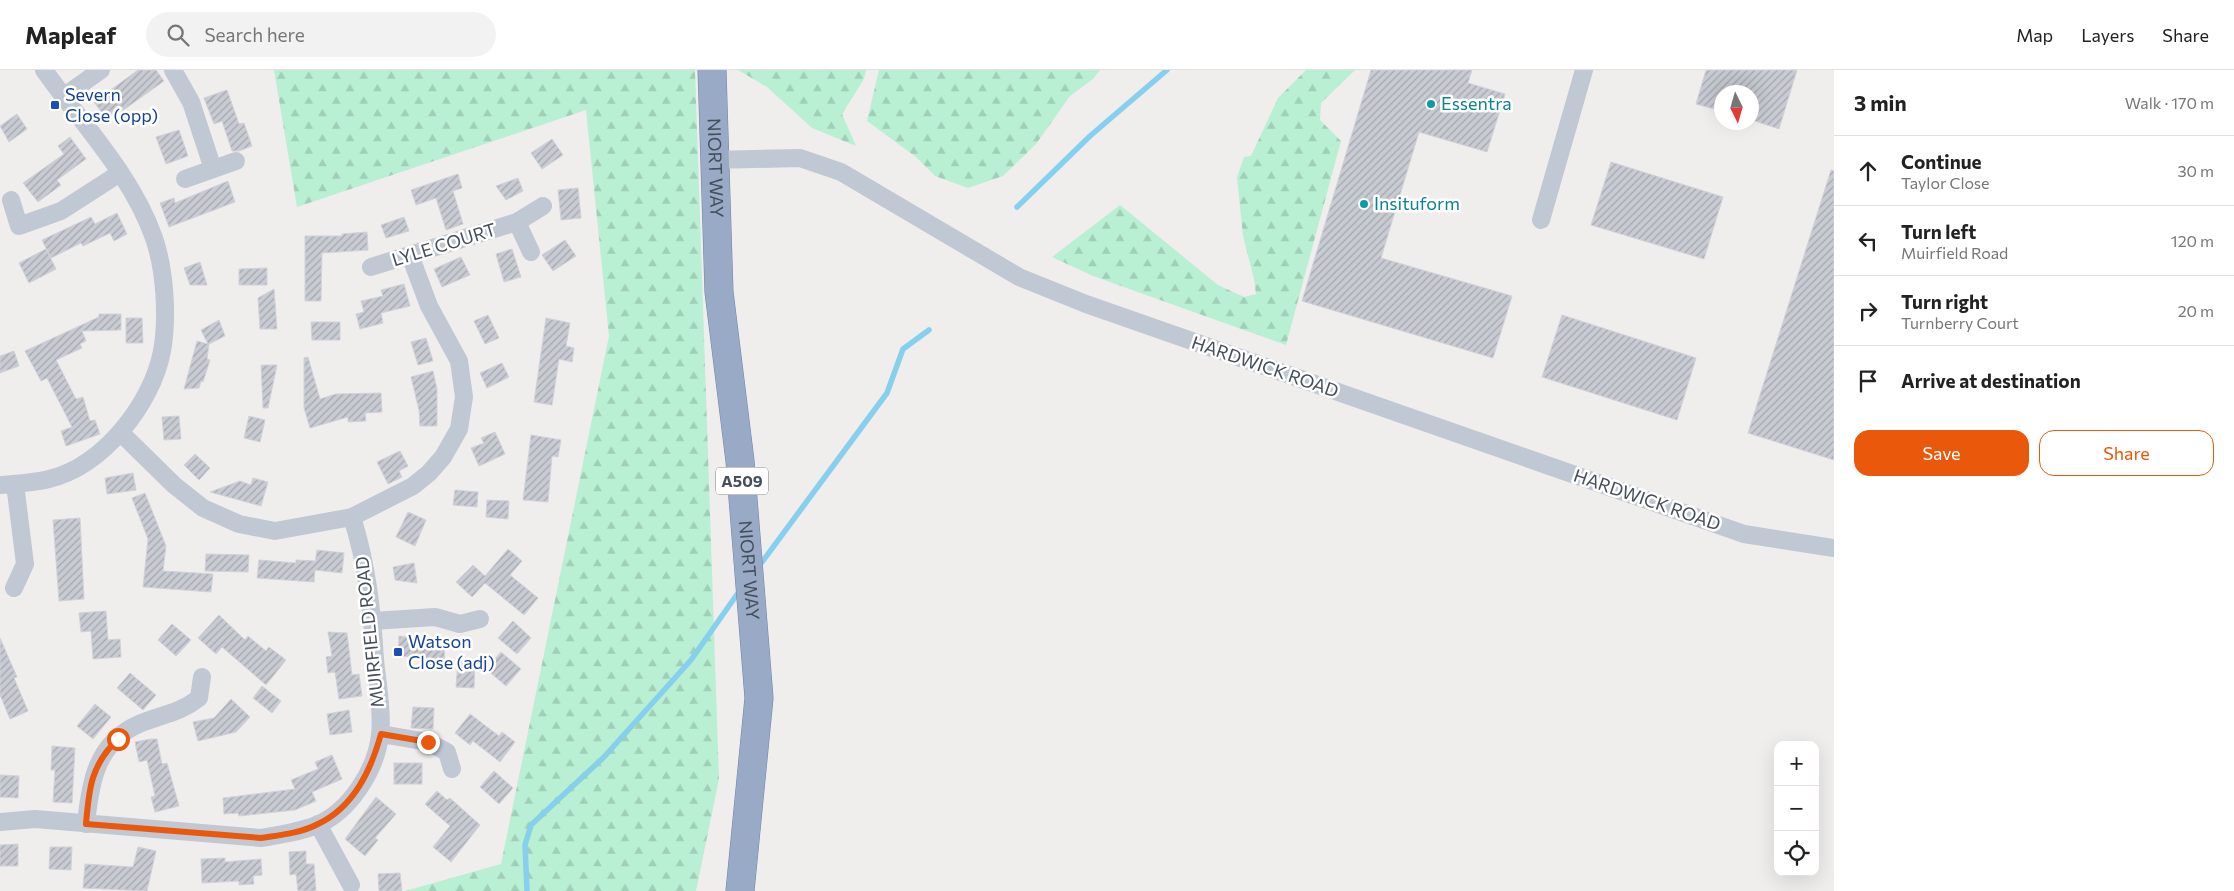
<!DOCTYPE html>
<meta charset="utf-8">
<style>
:root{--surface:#fff;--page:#f2f2f2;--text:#222;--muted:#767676;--line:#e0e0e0;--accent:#ea580c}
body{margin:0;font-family:Commissioner,sans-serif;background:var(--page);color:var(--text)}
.controls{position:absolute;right:15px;bottom:15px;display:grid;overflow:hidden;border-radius:10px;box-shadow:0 5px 20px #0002}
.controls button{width:45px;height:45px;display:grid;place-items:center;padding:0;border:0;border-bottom:1px solid var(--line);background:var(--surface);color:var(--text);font:25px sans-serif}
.compass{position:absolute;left:1714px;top:15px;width:45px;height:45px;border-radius:50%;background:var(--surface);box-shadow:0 5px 20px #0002;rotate:175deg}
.stop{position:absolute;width:15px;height:15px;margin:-11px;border:4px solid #ea580c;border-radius:50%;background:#fff}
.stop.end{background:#ea580c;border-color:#fff;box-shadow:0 1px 5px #0008}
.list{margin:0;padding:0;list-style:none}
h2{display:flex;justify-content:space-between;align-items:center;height:65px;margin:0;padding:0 20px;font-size:21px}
h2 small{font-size:16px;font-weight:400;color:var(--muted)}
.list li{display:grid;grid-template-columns:32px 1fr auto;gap:15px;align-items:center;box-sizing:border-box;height:70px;padding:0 20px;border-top:1px solid var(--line)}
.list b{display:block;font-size:19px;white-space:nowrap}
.list p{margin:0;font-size:16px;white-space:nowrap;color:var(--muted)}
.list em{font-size:16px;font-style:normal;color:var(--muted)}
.actions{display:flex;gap:10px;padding:15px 20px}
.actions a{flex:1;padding:11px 0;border:1px solid var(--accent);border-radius:15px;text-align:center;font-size:18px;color:var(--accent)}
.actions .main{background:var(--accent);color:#fff}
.icon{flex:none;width:28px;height:28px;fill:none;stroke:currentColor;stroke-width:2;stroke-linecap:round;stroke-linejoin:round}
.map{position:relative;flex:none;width:1834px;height:821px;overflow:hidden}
header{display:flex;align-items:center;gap:30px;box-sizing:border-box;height:70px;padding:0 25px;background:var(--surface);border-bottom:1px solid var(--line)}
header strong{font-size:24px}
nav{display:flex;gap:28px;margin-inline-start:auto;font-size:18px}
.search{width:350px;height:45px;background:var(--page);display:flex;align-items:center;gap:12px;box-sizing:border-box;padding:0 18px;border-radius:28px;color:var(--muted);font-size:19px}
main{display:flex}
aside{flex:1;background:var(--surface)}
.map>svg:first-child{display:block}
</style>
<header>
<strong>Mapleaf</strong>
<div class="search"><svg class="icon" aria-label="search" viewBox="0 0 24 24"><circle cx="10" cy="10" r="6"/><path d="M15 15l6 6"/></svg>Search here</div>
<nav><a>Map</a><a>Layers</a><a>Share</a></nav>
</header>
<main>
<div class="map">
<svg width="1834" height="821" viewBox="0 0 1834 821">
<defs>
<pattern id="forest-firs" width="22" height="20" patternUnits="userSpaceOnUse" patternTransform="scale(1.25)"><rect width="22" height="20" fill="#b9efd2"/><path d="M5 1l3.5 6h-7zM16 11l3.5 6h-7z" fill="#a0cfb7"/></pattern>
<pattern id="building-hatch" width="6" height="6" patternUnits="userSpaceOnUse" patternTransform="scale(1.25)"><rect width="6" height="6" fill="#c9cbd3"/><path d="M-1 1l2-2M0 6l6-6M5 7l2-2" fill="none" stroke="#a5a7ae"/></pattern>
</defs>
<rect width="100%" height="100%" fill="#f0eded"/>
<!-- forest -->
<g fill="url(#forest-firs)">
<polygon points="274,0 695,0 719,709 696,821 405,821 501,794 609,266 586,40 297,137"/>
<polygon points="738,0 866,0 864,9 842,44 856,76 812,58 767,17"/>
<polygon points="879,0 1100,0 1093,9 1070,26 1036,74 1003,106 968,118 935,106 916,87 867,51"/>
<polygon points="1306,0 1355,0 1321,33 1320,50 1341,71 1286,275 1093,206 1052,187 1120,135 1218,215 1244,227 1256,224 1254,209 1243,166 1237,107 1244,87 1251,86 1278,28"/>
</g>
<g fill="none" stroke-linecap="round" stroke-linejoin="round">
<!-- stream -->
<g stroke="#86d0ed" stroke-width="5.5">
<polyline points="1017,137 1090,66 1167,0"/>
<polyline points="762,492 887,323 903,279 929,260"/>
<polyline points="527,821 525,775 531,755 604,687 691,590 738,523"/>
</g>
</g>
<!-- building -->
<g fill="url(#building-hatch)" stroke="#d1d2d9">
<polygon points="138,0 156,0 164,11 108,51 94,32"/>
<polygon points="1371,0 1472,0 1468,13 1505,24 1487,82 1419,62 1381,188 1512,226 1493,288 1302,231"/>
<polygon points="1706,0 1797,0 1779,59 1752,50 1752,22 1722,22 1722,41 1696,34"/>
<polygon points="227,20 239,54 244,53 252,76 239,81 232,81 222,51 214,54 204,28"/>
<polygon points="17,44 27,59 9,72 0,56"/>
<polygon points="179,60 188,86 166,94 156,67"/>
<polygon points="70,67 86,89 57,110 61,115 38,132 23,113 64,84 58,76"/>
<polygon points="552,69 563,85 542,99 531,83"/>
<polygon points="1611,92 1723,127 1704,189 1591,155"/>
<polygon points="1831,100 1834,101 1834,390 1748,363"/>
<polygon points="458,104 462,118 453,121 463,154 446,160 436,128 416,135 411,120"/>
<polygon points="518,108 523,121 506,130 496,116"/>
<polygon points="228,111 235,132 169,157 160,133 174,128 175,133"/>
<polygon points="578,118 581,148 561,150 558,120"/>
<polygon points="117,143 127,164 114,171 110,163 83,176 81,173 51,188 42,170 91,147 95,154"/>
<polygon points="404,147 409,161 386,168 381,155"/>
<polygon points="367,162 368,180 322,183 321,231 305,231 305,166 342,166 342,164"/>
<polygon points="565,170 576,186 553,201 542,185"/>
<polygon points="46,179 56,199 29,213 19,193"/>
<polygon points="512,179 521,207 504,212 496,184"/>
<polygon points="461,187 470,205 442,217 434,199"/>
<polygon points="200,192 207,215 190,215 184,198"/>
<polygon points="267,198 267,215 239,215 239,199"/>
<polygon points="404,214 410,236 381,243 383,253 360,259 356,244 364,242 361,231 383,226 381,220"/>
<polygon points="274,219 277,259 260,259 258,228"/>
<polygon points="99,244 121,244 121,260 82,261 86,271 80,274 82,278 56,290 76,329 83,327 90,351 95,350 100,364 66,376 61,361 72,357 47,308 41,311 25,281 99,247"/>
<polygon points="488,245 499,268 485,274 474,251"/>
<polygon points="1562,245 1696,288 1677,350 1542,307"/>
<polygon points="126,248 142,248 143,273 126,273"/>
<polygon points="546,248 570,253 566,276 574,278 572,292 559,289 552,335 534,332"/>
<polygon points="219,250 225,266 209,274 207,289 210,290 203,312 201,311 199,318 184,319 197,271 208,274 201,260"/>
<polygon points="311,252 340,252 340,270 312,270"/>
<polygon points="426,268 433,291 418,295 411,272"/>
<polygon points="14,281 19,296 0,303 0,286"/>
<polygon points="308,287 320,329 336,324 381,323 382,342 365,343 366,351 348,352 348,347 310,358 304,338 304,288"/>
<polygon points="502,293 509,307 487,318 480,303"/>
<polygon points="261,295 277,295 268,338 263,338"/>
<polygon points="433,301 437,319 437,356 420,356 419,340 411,307"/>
<polygon points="179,346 181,369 164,370 162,347"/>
<polygon points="249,346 265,350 260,372 244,368"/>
<polygon points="495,362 505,384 479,396 471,378 484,373 481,368"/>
<polygon points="531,365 561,370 558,387 552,386 548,432 523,430"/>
<polygon points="400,381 408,396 399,401 402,407 388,414 377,392"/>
<polygon points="195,384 210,398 199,410 184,395"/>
<polygon points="133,403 136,420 107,424 105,408"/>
<polygon points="253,408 268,412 261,436 210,422 240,411 251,415"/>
<polygon points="455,420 478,422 477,437 453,435"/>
<polygon points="145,423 166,476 163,501 213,504 211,522 143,517 148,469 132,428"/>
<polygon points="487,430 509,431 508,449 486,447"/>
<polygon points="408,442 426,450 415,476 396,467"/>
<polygon points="80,448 84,529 59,531 53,450"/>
<polygon points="508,479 522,491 510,505 538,528 524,545 485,513 472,527 456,512 473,495 485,506"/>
<polygon points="317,480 344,483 342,503 315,500 314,512 257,508 259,490 296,493 296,490 315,491 315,493"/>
<polygon points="206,484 249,485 248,502 205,501"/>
<polygon points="414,493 417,513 395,510 393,497"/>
<polygon points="106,541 108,570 120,569 121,587 93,589 91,561 81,562 79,543"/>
<polygon points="219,545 245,570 248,566 266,581 269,577 286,590 266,615 222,577 216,584 198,568"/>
<polygon points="513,551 531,568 517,584 498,568"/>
<polygon points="172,554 191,570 176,586 158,570"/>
<polygon points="328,562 347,563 352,605 359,604 362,626 339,629 335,602 328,603 326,587 332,586"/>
<polygon points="399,566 445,572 444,598 427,597 428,588 398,586"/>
<polygon points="0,568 17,607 14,608 28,641 10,649 0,625"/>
<polygon points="501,582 521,599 506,616 486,599"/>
<polygon points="458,590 475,591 474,618 456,617"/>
<polygon points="130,603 156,625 143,640 117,618"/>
<polygon points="262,616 281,631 272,643 253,628"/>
<polygon points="231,629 250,647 236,662 198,671 193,652 214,648"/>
<polygon points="95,634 111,647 93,669 77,656"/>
<polygon points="413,637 434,638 433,659 411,658"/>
<polygon points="349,640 352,662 330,665 327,644"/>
<polygon points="470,644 499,666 502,662 515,672 500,692 473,671 470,675 455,663"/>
<polygon points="151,669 157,669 162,694 167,693 179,736 155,742 151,727 155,726 147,690 139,692 135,672"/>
<polygon points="52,676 75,678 72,733 53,732 55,700 51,700"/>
<polygon points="332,685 342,709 312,722 316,731 295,740 239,746 238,743 224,744 223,728 295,719 291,710 318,699 315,692"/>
<rect x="394" y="693" width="28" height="21"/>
<polygon points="494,701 513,718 499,734 480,717"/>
<polygon points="0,705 19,706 18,728 0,727"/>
<polygon points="437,721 447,730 450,728 480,755 451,792 433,777 450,756 425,734"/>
<polygon points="376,727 396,744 375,768 378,770 365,786 345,769"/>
<polygon points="18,774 18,796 0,796 0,775"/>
<polygon points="50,777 72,777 71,800 49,799"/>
<polygon points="138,777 156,781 147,821 83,818 85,794 133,797"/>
<polygon points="306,781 306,794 314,794 316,821 298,821 296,804 290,805 289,782"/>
<polygon points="225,788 225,792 261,789 262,805 253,806 254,814 239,815 239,811 202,813 201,789"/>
<polygon points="400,803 402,821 379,821 378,804"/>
</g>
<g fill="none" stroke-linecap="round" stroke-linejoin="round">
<defs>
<g id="trunk">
<path id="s1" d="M712,0L719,222L740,391L759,628L740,821"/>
</g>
</defs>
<!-- trunk casing -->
<use href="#trunk" stroke="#6f86a9" stroke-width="29"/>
<!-- minor -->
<g stroke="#c0c8d3" stroke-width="18">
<polyline points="173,0 191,32 213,99"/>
<polyline points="63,27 101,0"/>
<polyline points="713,90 800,88 841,102 1019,207 1086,234 1744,464 1834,478"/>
<polyline points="185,109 236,91"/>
<polyline points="11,130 19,156 61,141 120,103"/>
<polyline points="1541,150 1584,0"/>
<polyline points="517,152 531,182"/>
<polyline points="371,197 517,152 543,136"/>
<polyline points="121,363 174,415 203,438 239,454 275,461 352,447 413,416 429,403 443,387 459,359 464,327 459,291 429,236 410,185"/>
<path d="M0,415C16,414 33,413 49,409C103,396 152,334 162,281C168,248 165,200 154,168C132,105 82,54 44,0"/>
<polyline points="14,518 25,494 15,414"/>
<polyline points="373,551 435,547 460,554 480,549"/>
<polyline points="381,664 428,672 447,682 452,699"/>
<path d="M0,752L35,749L261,768C280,765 299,762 317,755C350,741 376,700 380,665C383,644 377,611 375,589C372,539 367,495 352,447"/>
<path d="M86,754C90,713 96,673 139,654C160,645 180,643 199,628L202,607"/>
<polyline points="318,754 351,815"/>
</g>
<!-- trunk -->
<use href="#trunk" stroke="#98aac5" stroke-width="28"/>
</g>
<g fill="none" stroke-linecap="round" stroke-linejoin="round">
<!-- route -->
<path stroke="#ea580c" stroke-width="6" d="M118,669C91,695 89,718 86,754L261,768C280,765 301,763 318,754C354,737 371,700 381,664L428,672"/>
</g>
<!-- markers -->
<g fill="#0f9aa8" stroke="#fff" stroke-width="2">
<circle cx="1431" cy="34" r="5"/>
<circle cx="1364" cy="134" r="5"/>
</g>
<g fill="#1a4fb4" stroke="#fff" stroke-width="2">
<rect x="50" y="30" width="10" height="10" rx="2.5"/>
<rect x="393" y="577" width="10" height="10" rx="2.5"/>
</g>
<g text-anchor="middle" stroke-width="5" stroke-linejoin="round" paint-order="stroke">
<!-- shield labels -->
<rect fill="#fff" stroke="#7d848c" stroke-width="1" x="716" y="397.5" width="52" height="27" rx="4"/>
<g font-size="16" font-weight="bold" fill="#454f5b">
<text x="742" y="417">A509</text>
</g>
<!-- transit labels -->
<g font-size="18" fill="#164399" stroke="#fff" text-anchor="start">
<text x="65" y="31">Severn<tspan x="65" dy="21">Close (opp)</tspan></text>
<text x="408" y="578">Watson<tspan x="408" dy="21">Close (adj)</tspan></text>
</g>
<!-- culture labels -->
<g font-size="18" fill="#0d838f" stroke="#fff" text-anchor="start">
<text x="1441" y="40">Essentra</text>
<text x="1374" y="140">Insituform</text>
</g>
<!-- street labels -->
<g font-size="18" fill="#454f5b" stroke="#fff">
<text dy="6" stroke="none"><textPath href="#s1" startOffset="98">NIORT WAY</textPath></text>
<text transform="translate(444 175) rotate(-17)" y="6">LYLE COURT</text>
<text transform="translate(1265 297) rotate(19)" y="6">HARDWICK ROAD</text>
<text transform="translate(1647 430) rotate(19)" y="6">HARDWICK ROAD</text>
<text dy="6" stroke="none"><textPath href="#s1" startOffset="502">NIORT WAY</textPath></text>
<text transform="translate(370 562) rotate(-96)" y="6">MUIRFIELD ROAD</text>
</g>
</g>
</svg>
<div class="controls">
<button>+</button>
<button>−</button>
<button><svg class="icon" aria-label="locate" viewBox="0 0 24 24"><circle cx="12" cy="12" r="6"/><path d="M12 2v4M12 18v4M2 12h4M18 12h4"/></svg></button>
</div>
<svg class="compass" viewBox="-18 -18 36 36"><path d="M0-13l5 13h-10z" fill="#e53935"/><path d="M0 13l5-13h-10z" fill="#767676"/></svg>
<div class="stop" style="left:118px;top:669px"></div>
<div class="stop end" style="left:428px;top:672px"></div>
</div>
<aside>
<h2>3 min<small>Walk · 170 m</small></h2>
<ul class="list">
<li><svg class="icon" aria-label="ahead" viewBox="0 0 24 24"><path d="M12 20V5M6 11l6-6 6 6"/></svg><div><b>Continue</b><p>Taylor Close</p></div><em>30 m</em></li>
<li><svg class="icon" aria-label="left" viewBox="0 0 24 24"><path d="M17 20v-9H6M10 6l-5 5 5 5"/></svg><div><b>Turn left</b><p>Muirfield Road</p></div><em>120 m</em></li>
<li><svg class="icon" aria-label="right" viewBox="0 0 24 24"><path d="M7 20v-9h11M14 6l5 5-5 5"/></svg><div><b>Turn right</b><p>Turnberry Court</p></div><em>20 m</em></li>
<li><svg class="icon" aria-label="arrive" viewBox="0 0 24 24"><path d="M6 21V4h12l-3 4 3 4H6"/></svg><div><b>Arrive at destination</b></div></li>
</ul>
<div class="actions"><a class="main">Save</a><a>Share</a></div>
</aside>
</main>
